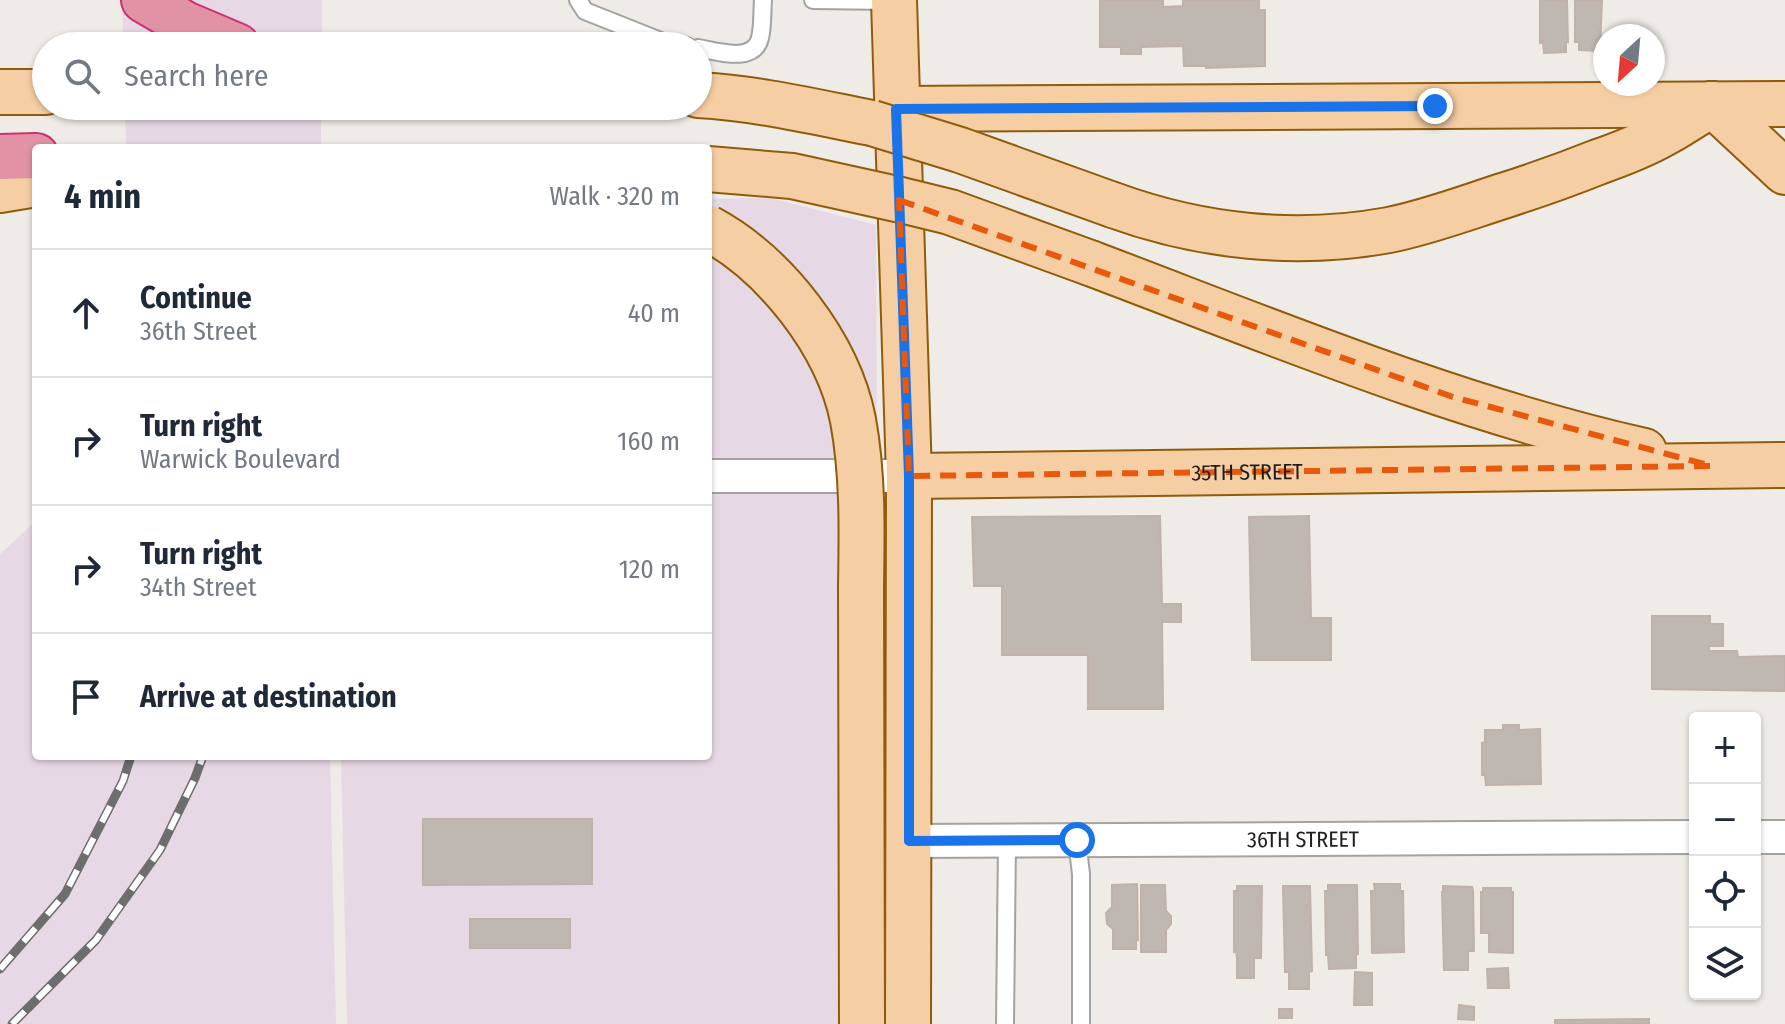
<!DOCTYPE html>
<meta charset="utf-8">
<style>
:root{--surface:#fff;--page:#f2f2f3;--text:#1f2937;--muted:#747a83;--line:#e0e1e3}
body{margin:0;font-family:"Fira Sans Condensed",sans-serif;background:var(--page);color:var(--text)}
.controls{position:absolute;right:24px;bottom:24px;display:grid;overflow:hidden;border-radius:8px;box-shadow:0 2px 6px #0004}
.controls button{width:72px;height:72px;display:grid;place-items:center;padding:0;border:0;border-bottom:2px solid var(--line);background:var(--surface);color:var(--text);font:40px sans-serif}
.compass{position:absolute;left:1593px;top:24px;width:72px;height:72px;border-radius:50%;background:var(--surface);box-shadow:0 2px 6px #0004;rotate:206deg}
.stop{position:absolute;width:24px;height:24px;margin:-18px;border:6px solid #1a73e8;border-radius:50%;background:#fff}
.stop.end{background:#1a73e8;border-color:#fff;box-shadow:0 2px 8px #0008}
.list{margin:0;padding:0;list-style:none}
h2{display:flex;justify-content:space-between;align-items:center;height:104px;margin:0;padding:0 32px;font-size:34px}
h2 small{font-size:26px;font-weight:400;color:var(--muted)}
.list li{display:grid;grid-template-columns:52px 1fr auto;gap:24px;align-items:center;box-sizing:border-box;height:128px;padding:0 32px;border-top:2px solid var(--line)}
.list b{display:block;font-size:30px;white-space:nowrap}
.list p{margin:0;font-size:26px;white-space:nowrap;color:var(--muted)}
.list em{font-size:26px;font-style:normal;color:var(--muted)}
.icon{flex:none;width:44px;height:44px;fill:none;stroke:currentColor;stroke-width:2;stroke-linecap:round;stroke-linejoin:round}
.map{position:relative;flex:none;width:1785px;height:1024px;overflow:hidden}
.search{position:absolute;background:var(--surface);box-shadow:0 2px 6px #0004;left:32px;top:32px;width:680px;height:88px;display:flex;align-items:center;gap:20px;box-sizing:border-box;padding:0 28px;border-radius:44px;color:var(--muted);font-size:30px}
.panel{position:absolute;background:var(--surface);box-shadow:0 2px 6px #0004;left:32px;top:144px;width:680px;height:616px;border-radius:8px}
.map>svg:first-child{display:block}
</style>
<div class="map">
<svg width="1785" height="1024" viewBox="0 0 1785 1024">
<rect width="100%" height="100%" fill="#efebe6"/>
<!-- industrial -->
<g fill="#e7d8e5">
<polygon points="122,0 322,0 322,46 123,46"/>
<polygon points="125,106 321,106 321,148 126,148"/>
<polygon points="771,198 876,225 879,1024 347,1024 341,756 708,756 708,199"/>
<polygon points="36,521 36,756 330,756 336,1024 0,1024 0,554"/>
</g>
<!-- building -->
<g fill="#bfb7b2" stroke="#c0b2a9" stroke-width="2">
<polygon points="1100,0 1163,0 1163,7 1183,6 1183,0 1259,0 1259,10 1265,10 1265,66 1206,68 1206,66 1184,66 1183,46 1141,47 1141,54 1121,54 1121,47 1100,47"/>
<polygon points="1540,0 1567,0 1568,42 1566,42 1566,52 1544,53 1543,42 1540,43"/>
<polygon points="1575,0 1602,0 1600,51 1579,50 1579,42 1575,42"/>
<polygon points="1160,516 1162,604 1181,604 1181,622 1162,622 1163,709 1088,709 1088,655 1002,655 1002,586 974,586 972,517"/>
<polygon points="1309,516 1311,618 1331,618 1331,660 1252,660 1249,517"/>
<polygon points="1652,616 1710,616 1710,624 1723,624 1723,646 1709,646 1709,651 1737,651 1738,657 1785,656 1785,691 1652,689"/>
<polygon points="1503,725 1519,725 1519,730 1540,729 1541,784 1486,785 1485,775 1482,775 1482,743 1485,742 1485,730 1503,730"/>
<polygon points="423,819 592,819 592,884 423,885"/>
<polygon points="1137,884 1138,940 1136,941 1136,949 1113,949 1113,929 1107,924 1106,913 1112,907 1112,885"/>
<polygon points="1374,884 1400,884 1400,891 1403,891 1404,952 1372,953 1371,891 1375,891"/>
<polygon points="1141,885 1165,885 1166,911 1171,916 1171,924 1166,930 1166,952 1141,952"/>
<polygon points="1328,885 1357,885 1358,954 1356,955 1356,968 1329,969 1328,955 1326,955 1325,891 1328,891"/>
<polygon points="1237,886 1262,886 1261,958 1254,958 1254,978 1237,978 1237,958 1236,951 1234,952 1234,891 1237,891"/>
<polygon points="1283,886 1310,886 1312,971 1309,972 1309,989 1289,989 1289,972 1285,972"/>
<polygon points="1443,886 1472,887 1473,891 1474,951 1468,951 1468,970 1444,970 1442,892 1443,892"/>
<polygon points="1483,888 1511,888 1511,892 1513,892 1513,953 1489,952 1489,933 1481,933 1481,892 1483,892"/>
<rect x="470" y="919" width="100" height="29"/>
<polygon points="1508,968 1509,988 1488,988 1487,969"/>
<polygon points="1355,972 1372,973 1372,1005 1354,1005"/>
<polygon points="1459,1005 1474,1007 1474,1020 1458,1019"/>
<rect x="1279" y="1009" width="13" height="9"/>
<polygon points="1649,1019 1649,1024 1555,1024 1555,1020"/>
</g>
<g fill="none" stroke-linecap="round" stroke-linejoin="round">
<defs>
<g id="lane">
<polyline points="578,0 585,11 663,42 687,46"/>
<polyline points="813,0 892,1"/>
<path d="M698,48C716,51 754,64 760,38C763,26 762,12 763,0"/>
<polyline points="1077,840 1081,874 1081,1024"/>
<polyline points="1005,1024 1007,841"/>
</g>
<g id="street">
<polyline points="708,476 909,476"/>
<polyline points="1755,837 1785,837"/>
<path id="s1" d="M909,841L1695,837"/>
</g>
<g id="primary">
<polyline points="894,0 909,476 908,1024"/>
<polyline points="0,92 46,92"/>
<path d="M698,95C756,98 815,112 872,123"/>
<polyline points="1712,104 1785,172"/>
<polyline points="896,109 1785,104"/>
<polyline points="0,190 36,184"/>
<path d="M1113,205C1201,237 1296,247 1389,230C1429,222 1468,207 1506,195C1537,185 1568,174 1598,162C1621,154 1644,145 1665,133C1681,124 1696,114 1712,104"/>
<path d="M1090,263C1273,332 1454,408 1644,451"/>
<path id="s2" d="M909,476L1785,465"/>
<polyline points="861,586 862,1024"/>
</g>
<g id="highway">
<polyline points="144,0 185,24 237,46"/>
<polyline points="0,157 36,156"/>
</g>
</defs>
<!-- lane casing -->
<use href="#lane" stroke="#a3a3a3" stroke-width="20"/>
<!-- street casing -->
<use href="#street" stroke="#a3a3a3" stroke-width="36"/>
<!-- primary casing -->
<use href="#primary" stroke="#8f5c0a" stroke-width="48"/>
<!-- highway casing -->
<use href="#highway" stroke="#cf306f" stroke-width="48"/>
<!-- lane -->
<use href="#lane" stroke="#fff" stroke-width="16"/>
<!-- street -->
<use href="#street" stroke="#fff" stroke-width="32"/>
<!-- primary -->
<use href="#primary" stroke="#f6cea4" stroke-width="44"/>
<!-- highway -->
<use href="#highway" stroke="#e193a5" stroke-width="44"/>
<defs>
<g id="rail">
<polyline points="0,969 65,894 123,781 131,756"/>
<polyline points="12,1024 96,940 160,850 195,778 203,756"/>
</g>
</defs>
<!-- rail casing -->
<use href="#rail" stroke="#6d6d6d" stroke-width="9"/>
<!-- rail -->
<use href="#rail" stroke="#fff" stroke-width="6" stroke-dasharray="18" stroke-linecap="butt"/>
<defs>
<g id="primary-bridge">
<polyline points="872,123 960,150 1113,205"/>
<polyline points="708,169 792,176 901,200 950,212 1090,263"/>
<path d="M708,228C775,264 838,344 853,420C863,474 862,530 861,586"/>
</g>
</defs>
<!-- primary-bridge casing -->
<use href="#primary-bridge" stroke="#8f5c0a" stroke-width="48" stroke-linecap="butt"/>
<!-- primary-bridge -->
<use href="#primary-bridge" stroke="#f6cea4" stroke-width="44"/>
</g>
<g fill="none" stroke-linecap="round" stroke-linejoin="round">
<!-- route -->
<polyline stroke="#1a73e8" stroke-width="10" points="1077,840 909,841 909,476 896,109 1435,106"/>
</g>
<!-- marked area -->
<path fill="none" stroke="#e8590c" stroke-width="6" stroke-dasharray="16 10" stroke-linejoin="round" d="M899,200L1453,397L1712,466L909,476Z"/>
<g text-anchor="middle" stroke-width="8" stroke-linejoin="round" paint-order="stroke">
<!-- street labels -->
<g font-size="22" fill="#1f1f1f" stroke="#fff">
<text dy="8" stroke="none"><textPath href="#s2" startOffset="338">35TH STREET</textPath></text>
<text dy="8" stroke="none"><textPath href="#s1" startOffset="394">36TH STREET</textPath></text>
</g>
</g>
</svg>
<div class="controls">
<button>+</button>
<button>−</button>
<button><svg class="icon" aria-label="locate" viewBox="0 0 24 24"><circle cx="12" cy="12" r="6"/><path d="M12 2v4M12 18v4M2 12h4M18 12h4"/></svg></button>
<button><svg class="icon" aria-label="layers" viewBox="0 0 24 24"><path d="M12 4l9 5-9 5-9-5zM3 14l9 5 9-5"/></svg></button>
</div>
<svg class="compass" viewBox="-18 -18 36 36"><path d="M0-13l5 13h-10z" fill="#e53935"/><path d="M0 13l5-13h-10z" fill="#747a83"/></svg>
<div class="stop" style="left:1077px;top:840px"></div>
<div class="stop end" style="left:1435px;top:106px"></div>
<div class="search"><svg class="icon" aria-label="search" viewBox="0 0 24 24"><circle cx="10" cy="10" r="6"/><path d="M15 15l6 6"/></svg>Search here</div>
<section class="panel">
<h2>4 min<small>Walk · 320 m</small></h2>
<ul class="list">
<li><svg class="icon" aria-label="ahead" viewBox="0 0 24 24"><path d="M12 20V5M6 11l6-6 6 6"/></svg><div><b>Continue</b><p>36th Street</p></div><em>40 m</em></li>
<li><svg class="icon" aria-label="right" viewBox="0 0 24 24"><path d="M7 20v-9h11M14 6l5 5-5 5"/></svg><div><b>Turn right</b><p>Warwick Boulevard</p></div><em>160 m</em></li>
<li><svg class="icon" aria-label="right" viewBox="0 0 24 24"><path d="M7 20v-9h11M14 6l5 5-5 5"/></svg><div><b>Turn right</b><p>34th Street</p></div><em>120 m</em></li>
<li><svg class="icon" aria-label="arrive" viewBox="0 0 24 24"><path d="M6 21V4h12l-3 4 3 4H6"/></svg><div><b>Arrive at destination</b></div></li>
</ul>
</section>
</div>
